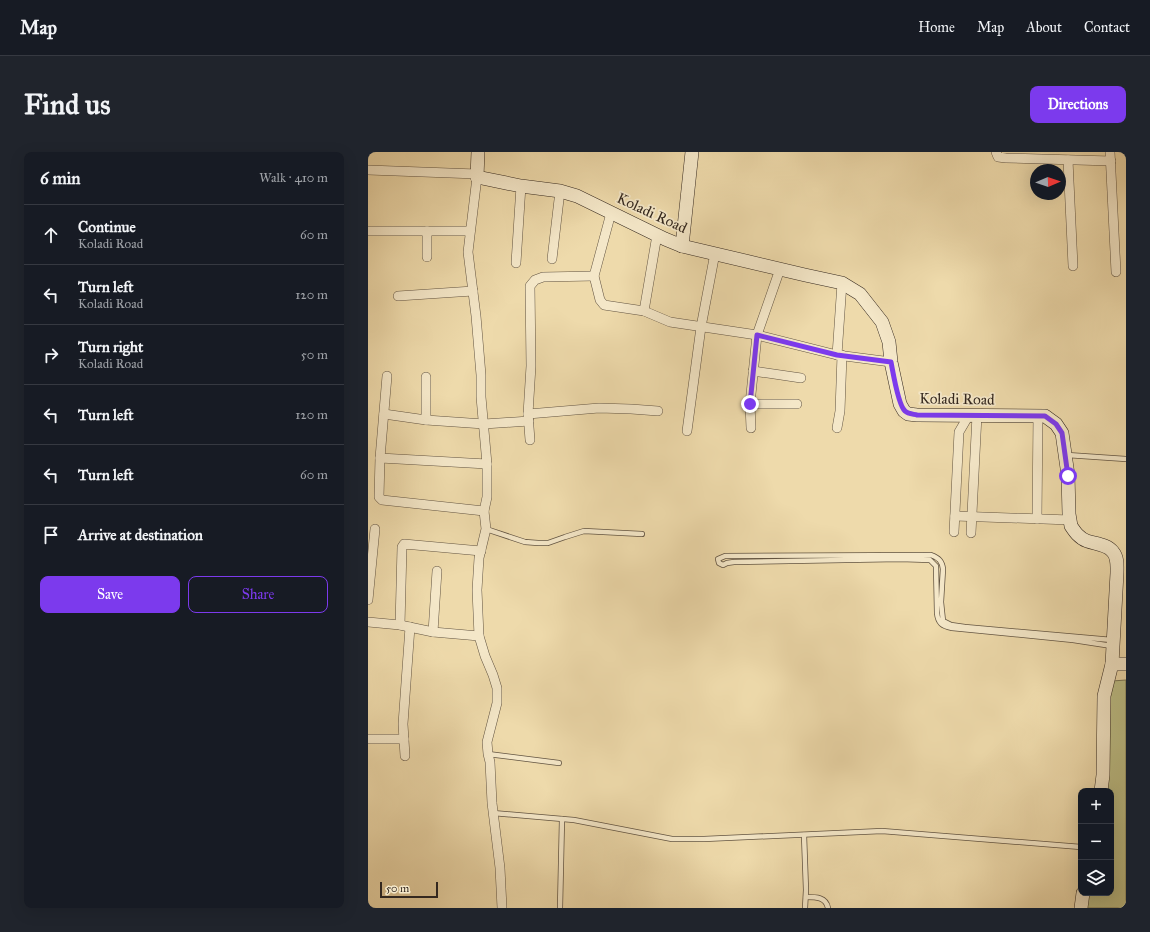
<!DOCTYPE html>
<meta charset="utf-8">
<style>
:root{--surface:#171b24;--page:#20242c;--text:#f1f3f6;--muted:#9ea1a6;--line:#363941;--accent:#7c3aed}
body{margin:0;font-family:"IM FELL Great Primer",serif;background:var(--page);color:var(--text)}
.controls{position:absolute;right:12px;bottom:12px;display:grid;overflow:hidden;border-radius:8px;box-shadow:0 4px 16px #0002}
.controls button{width:36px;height:36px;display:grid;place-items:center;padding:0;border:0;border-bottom:1px solid var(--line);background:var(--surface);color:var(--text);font:20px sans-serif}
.compass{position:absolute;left:662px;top:12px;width:36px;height:36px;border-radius:50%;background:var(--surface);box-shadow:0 4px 16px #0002;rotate:88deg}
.scale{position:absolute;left:12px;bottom:10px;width:58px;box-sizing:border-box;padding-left:4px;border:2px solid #34281f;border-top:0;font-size:11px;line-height:14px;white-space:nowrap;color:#34281f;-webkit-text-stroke:3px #f4e7c8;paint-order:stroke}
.stop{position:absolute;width:12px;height:12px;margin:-9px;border:3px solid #7c3aed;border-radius:50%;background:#fff}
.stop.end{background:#7c3aed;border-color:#fff;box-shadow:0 1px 4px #0008}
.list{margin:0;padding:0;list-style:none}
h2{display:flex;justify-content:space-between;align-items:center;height:52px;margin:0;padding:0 16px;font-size:17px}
h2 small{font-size:13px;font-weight:400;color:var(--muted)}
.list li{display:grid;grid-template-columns:26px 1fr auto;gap:12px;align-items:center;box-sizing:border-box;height:60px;padding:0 16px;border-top:1px solid var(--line)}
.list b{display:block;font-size:15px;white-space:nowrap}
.list p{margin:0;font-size:13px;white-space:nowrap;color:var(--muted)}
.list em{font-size:13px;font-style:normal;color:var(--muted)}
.actions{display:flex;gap:8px;padding:12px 16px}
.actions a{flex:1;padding:9px 0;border:1px solid var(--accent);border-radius:8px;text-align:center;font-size:14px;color:var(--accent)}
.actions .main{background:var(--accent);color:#fff}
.icon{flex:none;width:22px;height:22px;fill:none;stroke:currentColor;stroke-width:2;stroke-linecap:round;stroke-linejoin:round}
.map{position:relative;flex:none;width:758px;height:756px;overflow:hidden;border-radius:8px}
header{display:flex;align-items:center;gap:24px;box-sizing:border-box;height:56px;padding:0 20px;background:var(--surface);border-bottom:1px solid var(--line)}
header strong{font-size:19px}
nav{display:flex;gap:22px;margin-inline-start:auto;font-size:14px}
.intro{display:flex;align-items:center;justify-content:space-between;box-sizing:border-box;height:96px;padding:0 24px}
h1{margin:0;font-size:28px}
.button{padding:10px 18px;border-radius:8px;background:var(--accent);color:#fff;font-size:14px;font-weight:700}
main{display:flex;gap:24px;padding:0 24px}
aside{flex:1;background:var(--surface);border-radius:8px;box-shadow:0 4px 16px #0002}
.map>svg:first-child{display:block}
</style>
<header>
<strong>Map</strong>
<nav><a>Home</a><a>Map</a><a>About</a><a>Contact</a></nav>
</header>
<div class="intro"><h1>Find us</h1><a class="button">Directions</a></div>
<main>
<aside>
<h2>6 min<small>Walk · 410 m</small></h2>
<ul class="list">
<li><svg class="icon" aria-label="ahead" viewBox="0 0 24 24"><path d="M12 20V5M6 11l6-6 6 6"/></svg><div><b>Continue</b><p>Koladi Road</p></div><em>60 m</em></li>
<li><svg class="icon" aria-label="left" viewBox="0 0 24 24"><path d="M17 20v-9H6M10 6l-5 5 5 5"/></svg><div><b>Turn left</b><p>Koladi Road</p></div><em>120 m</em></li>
<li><svg class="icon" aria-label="right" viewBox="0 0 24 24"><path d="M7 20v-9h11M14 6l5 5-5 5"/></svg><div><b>Turn right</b><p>Koladi Road</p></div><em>50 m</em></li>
<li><svg class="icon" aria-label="left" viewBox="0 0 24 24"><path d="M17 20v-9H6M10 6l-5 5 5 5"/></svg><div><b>Turn left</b></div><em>120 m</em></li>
<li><svg class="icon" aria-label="left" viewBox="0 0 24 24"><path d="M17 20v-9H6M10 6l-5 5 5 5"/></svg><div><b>Turn left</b></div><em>60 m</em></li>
<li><svg class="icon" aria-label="arrive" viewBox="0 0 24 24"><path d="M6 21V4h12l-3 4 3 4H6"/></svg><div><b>Arrive at destination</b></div></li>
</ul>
<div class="actions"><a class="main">Save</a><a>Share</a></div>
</aside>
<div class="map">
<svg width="758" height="756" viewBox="0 0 758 756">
<rect width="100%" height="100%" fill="#eedaab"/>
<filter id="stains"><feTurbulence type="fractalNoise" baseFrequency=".005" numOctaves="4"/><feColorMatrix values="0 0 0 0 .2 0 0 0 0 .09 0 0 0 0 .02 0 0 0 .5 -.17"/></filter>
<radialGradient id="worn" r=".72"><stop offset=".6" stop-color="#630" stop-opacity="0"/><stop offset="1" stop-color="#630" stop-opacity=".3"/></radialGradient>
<!-- green -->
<polygon fill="#bcbe86" stroke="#787352" points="758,528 758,756 717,756 718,741 743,741 743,639 731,639 744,529"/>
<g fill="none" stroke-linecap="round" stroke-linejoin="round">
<defs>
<g id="lane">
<polyline points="699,303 758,307"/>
<polyline points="118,377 157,390 170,391 180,391 197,385 216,379 274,382"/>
<path d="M744,488L597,475L583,473L575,469L573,450L575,417C574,409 571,406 563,403L357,404L350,407L351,411L355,413L359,411L366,410L532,407L562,408L568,414L569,461C570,471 574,474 584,476L705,488L744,494"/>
<polyline points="120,602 191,611"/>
<polyline points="125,661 206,668 304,687 336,687 514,679 713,695"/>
<polyline points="436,683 438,738 437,756"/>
<path d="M438,745C448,745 458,745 460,756"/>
<polyline points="192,756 194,667"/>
</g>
<g id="street">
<polyline points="628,0 630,5 638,6 743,9"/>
<polyline points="742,0 748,120"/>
<polyline points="700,8 705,114"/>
<polyline points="0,18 109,22"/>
<polyline points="243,61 226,124 232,148 236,153 276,159 302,170 389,183 469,203 523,210"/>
<polyline points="0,79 102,79"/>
<polyline points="59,79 59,105"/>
<polyline points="184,107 192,39"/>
<polyline points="148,111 153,34"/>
<polyline points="30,144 105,139"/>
<polyline points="276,159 289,83"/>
<polyline points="469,203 474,131"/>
<polyline points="385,219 433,226"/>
<polyline points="19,224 12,306 11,345 14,348 116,359"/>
<polyline points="382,252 429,252"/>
<polyline points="16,262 58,268 116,272 161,269"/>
<polyline points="160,262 231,256 263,257 290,259"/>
<polyline points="58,268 58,225"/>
<polyline points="383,276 382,252 389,183 412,117"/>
<polyline points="469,276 472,259 474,203"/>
<polyline points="319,279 333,175 347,101"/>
<polyline points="162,288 160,262 163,214 162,134 167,128 175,125 226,124"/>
<polyline points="12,306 119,312 113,245 113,223 108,164 100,100 109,25"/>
<polyline points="119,312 119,345 116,359 118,377 111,406 109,438 111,484 117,504 125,523 129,536 129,551 119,590 120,602 122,610 124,651 132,716 134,756"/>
<polyline points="587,364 702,368"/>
<polyline points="669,367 670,263"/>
<polyline points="586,380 591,280 601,263"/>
<polyline points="603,381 609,263"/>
<polyline points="0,448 7,377"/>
<polyline points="0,470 32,473 65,480 111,484"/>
<polyline points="32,473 34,395 36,392 113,399"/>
<polyline points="65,480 69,419"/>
<polyline points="0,587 36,587"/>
<polyline points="37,604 35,572 42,475"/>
</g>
<g id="secondary">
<path d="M110,0L109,25L153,34L192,39L209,44L297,87L314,94L437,123L474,131L492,142L514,170L521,190L523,210L532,252L536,259L540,262L549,263L677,264L688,272L694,281L700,323L701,362L703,374C707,380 711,386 719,389C727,392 739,392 745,400C750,406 749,414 749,421L744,512L736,544L735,623L733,639"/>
<polyline points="314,94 324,0"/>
<polyline points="744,512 758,512"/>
<polyline points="713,756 715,741"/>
</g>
</defs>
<!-- lane casing -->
<use href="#lane" stroke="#625442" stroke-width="6"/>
<!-- street casing -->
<use href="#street" stroke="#625442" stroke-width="10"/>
<!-- secondary casing -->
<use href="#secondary" stroke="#34281f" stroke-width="14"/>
<!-- lane -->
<use href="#lane" stroke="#f4e7c8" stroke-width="4.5"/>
<!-- street -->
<use href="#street" stroke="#f4e7c8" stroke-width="9"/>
<!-- secondary -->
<use href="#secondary" stroke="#f4e7c8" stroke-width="13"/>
</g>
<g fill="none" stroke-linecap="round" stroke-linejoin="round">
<!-- route -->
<path stroke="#7c3aed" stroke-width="5" d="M382,252L389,183L469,203L523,210C525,220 530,253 537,259C540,262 545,262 549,263L677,264L688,272L694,281L700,324"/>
</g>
<g text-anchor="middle" stroke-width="3.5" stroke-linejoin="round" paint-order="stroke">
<!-- street labels -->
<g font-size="15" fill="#34281f" stroke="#f4e7c8">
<text transform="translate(284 61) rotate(25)" y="5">Koladi Road</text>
<text transform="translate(589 247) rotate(1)" y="5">Koladi Road</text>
</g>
</g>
<rect width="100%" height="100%" filter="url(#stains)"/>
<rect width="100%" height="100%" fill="url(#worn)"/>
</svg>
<div class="controls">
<button>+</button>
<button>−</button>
<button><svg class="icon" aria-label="layers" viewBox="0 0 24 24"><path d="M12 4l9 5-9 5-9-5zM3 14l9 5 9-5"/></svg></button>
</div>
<svg class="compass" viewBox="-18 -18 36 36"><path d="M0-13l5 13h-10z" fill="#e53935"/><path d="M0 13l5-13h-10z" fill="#9ea1a6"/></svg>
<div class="scale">50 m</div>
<div class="stop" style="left:700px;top:324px"></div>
<div class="stop end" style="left:382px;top:252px"></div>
</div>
</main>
